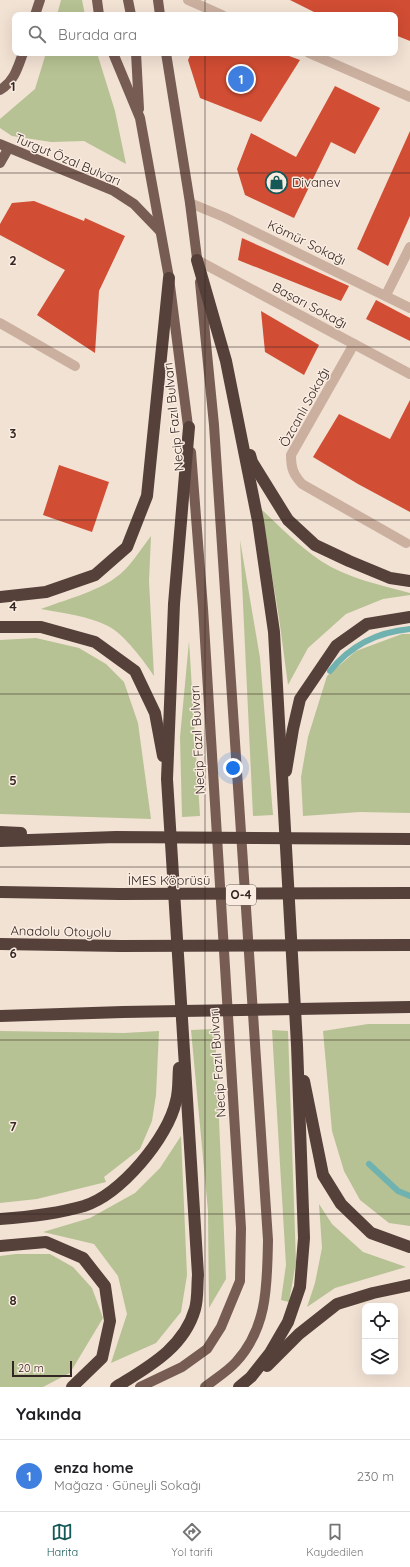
<!DOCTYPE html>
<html lang="tr">
<meta charset="utf-8">
<style>
:root{--surface:#fff;--page:#f6f6f6;--text:#202124;--muted:#757577;--line:#e0e0e0;--accent:#165857}
body{margin:0;font-family:Quicksand,sans-serif;background:var(--page);color:var(--text)}
.controls{position:absolute;right:12px;bottom:12px;display:grid;overflow:hidden;border-radius:8px;box-shadow:0 4px 16px #0002}
.controls button{width:36px;height:36px;display:grid;place-items:center;padding:0;border:0;border-bottom:1px solid var(--line);background:var(--surface);color:var(--text);font:20px sans-serif}
.scale{position:absolute;left:12px;bottom:10px;width:60px;box-sizing:border-box;padding-left:4px;border:2px solid #342723;border-top:0;font-size:11px;line-height:14px;white-space:nowrap;color:#342723;-webkit-text-stroke:3px #faece0;paint-order:stroke}
.you{position:absolute;left:233px;top:768px;width:14px;height:14px;margin:-10px;border:3px solid #fff;border-radius:50%;background:#1a73e8;box-shadow:0 0 0 6px #1a73e833}
.badge{display:grid;place-items:center;width:26px;height:26px;border-radius:50%;background:var(--accent);color:#fff;font-size:13px;font-weight:700}
.pin{position:absolute;translate:-50% -50%;border:2px solid #fff;box-shadow:0 1px 4px #0006}
.list{margin:0;padding:0;list-style:none}
h2{display:flex;justify-content:space-between;align-items:center;height:52px;margin:0;padding:0 16px;font-size:17px}
h2 small{font-size:13px;font-weight:400;color:var(--muted)}
.list li{display:grid;grid-template-columns:26px 1fr auto;gap:12px;align-items:center;box-sizing:border-box;height:72px;padding:0 16px;border-top:1px solid var(--line)}
.list b{display:block;font-size:15px;white-space:nowrap}
.list p{margin:0;font-size:13px;white-space:nowrap;color:var(--muted)}
.list em{font-size:13px;font-style:normal;color:var(--muted)}
.icon{flex:none;width:22px;height:22px;fill:none;stroke:currentColor;stroke-width:2;stroke-linecap:round;stroke-linejoin:round}
.map{position:relative;flex:none;width:410px;height:1387px;overflow:hidden}
.search{position:absolute;background:var(--surface);box-shadow:0 4px 16px #0002;left:12px;right:12px;top:12px;height:44px;display:flex;align-items:center;gap:10px;box-sizing:border-box;padding:0 14px;border-radius:8px;color:var(--muted);font-size:15px}
.sheet{height:124px;background:var(--surface)}
nav{display:flex;justify-content:space-around;align-items:center;box-sizing:border-box;height:56px;border-top:1px solid var(--line);background:var(--surface);font-size:11px;color:var(--muted)}
nav a{display:grid;justify-items:center;gap:2px}
nav .on{color:var(--accent)}
.map>svg:first-child{display:block}
</style>
<div class="map">
<svg width="410" height="1387" viewBox="0 0 410 1387">
<rect width="100%" height="100%" fill="#f2e2d4"/>
<!-- green -->
<g fill="#b6c293">
<polygon points="61,0 82,0 85,15 57,15"/>
<polygon points="46,53 97,53 115,111 126,164 84,141 51,142 12,136 0,128 0,119 35,89"/>
<path d="M261,509C280,527 299,546 321,561C347,578 380,585 410,593V595L383,599L346,614L308,648L288,685L279,618Z"/>
<path d="M151,536L149,581L154,676C144,661 124,634 108,626C88,616 63,613 41,609C62,601 98,591 115,578C130,568 140,550 151,536Z"/>
<polygon points="240,540 260,658 273,815 253,816"/>
<polygon points="402,634 410,634 410,813 360,812 303,816 301,777 308,737 327,676 356,651"/>
<polygon points="36,638 79,648 106,664 124,682 138,723 151,819 0,814 0,640"/>
<polygon points="189,641 200,816 182,817 180,737"/>
<polygon points="368,1024 410,1024 410,1226 389,1223 360,1200 344,1171 332,1131 323,1031"/>
<polygon points="215,1029 226,1279 209,1308 208,1211 191,1030"/>
<polygon points="272,1030 288,1031 296,1262 289,1302 281,1300 286,1265"/>
<polygon points="0,1031 124,1033 159,1031 156,1095 152,1121 140,1149 104,1177 106,1182 37,1199 0,1203"/>
<polygon points="181,1136 187,1275 181,1312 156,1343 111,1363 127,1314 118,1276 94,1244 43,1232 90,1218 135,1193 160,1168"/>
<polygon points="319,1204 332,1224 363,1252 406,1267 335,1288 307,1307 315,1283 322,1248"/>
<polygon points="16,1254 50,1254 73,1267 92,1288 103,1318 70,1373 43,1387 0,1387 0,1256"/>
</g>
<g fill="none" stroke-linecap="round" stroke-linejoin="round">
<!-- stream -->
<g stroke="#70b2af" stroke-width="6">
<path d="M330,671C350,646 378,632 410,629"/>
<polyline points="369,1164 398,1191 410,1196"/>
</g>
</g>
<!-- building -->
<g fill="#d14d33">
<polygon points="290,0 410,0 410,41 395,35 395,15 320,15"/>
<polygon points="191,53 281,53 300,60 261,122 200,98 188,60"/>
<polygon points="335,86 380,108 355,154 331,142 294,218 245,195 237,169 251,133 296,157"/>
<polygon points="410,131 410,216 388,266 357,249"/>
<polygon points="34,201 84,221 85,218 125,236 99,291 95,353 37,315 65,270 0,235 0,224 12,203"/>
<polygon points="242,238 349,286 341,301 238,260"/>
<polygon points="376,300 410,318 410,341 366,319"/>
<polygon points="261,311 319,345 304,375 265,352"/>
<polygon points="410,400 410,512 358,484 313,457 339,414 390,439"/>
<polygon points="59,465 109,482 92,532 43,515"/>
</g>
<g fill="none" stroke-linecap="round" stroke-linejoin="round">
<!-- minor -->
<g stroke="#cbb09f" stroke-width="10">
<polyline points="188,0 222,15"/>
<polyline points="309,53 410,97"/>
<polyline points="190,203 224,217 410,308"/>
<polyline points="197,260 410,374"/>
<polyline points="386,295 410,247"/>
<polyline points="0,323 75,366"/>
<path d="M354,344L291,455C291,468 293,474 302,484L406,543"/>
</g>
<!-- major -->
<g stroke="#775c53" stroke-width="10">
<polyline points="97,0 99,15"/>
<polyline points="128,0 131,15"/>
<polyline points="158,0 160,15"/>
<polyline points="35,15 40,0"/>
<polyline points="113,53 140,118 169,278 189,434"/>
<polyline points="136,53 139,109"/>
<polyline points="166,53 190,203 198,266"/>
<path d="M0,90C14,82 18,67 23,53"/>
<polyline points="0,144 114,191 134,204 160,231"/>
<polyline points="0,163 8,149"/>
<path d="M200,282L214,425L268,1240C267,1284 268,1327 236,1362C228,1371 215,1379 205,1387"/>
<polyline points="140,1387 182,1367 207,1349 221,1327 240,1281 241,1228 203,608 191,452"/>
</g>
<!-- highway -->
<g stroke="#56403a" stroke-width="12">
<polyline points="197,260 226,361 258,521 274,632 297,1045 304,1238 300,1287 288,1322 270,1353 251,1377 239,1387"/>
<polyline points="250,455 252,462 288,520 315,545 349,561 390,578 410,581"/>
<polyline points="0,597 46,592 95,575 127,547 147,496 169,278"/>
<polyline points="0,627 41,627 95,642 135,671 155,713 163,756"/>
<polyline points="286,771 293,729 300,699 336,646 367,624 410,617"/>
<polyline points="0,832 21,833"/>
<polyline points="0,841 116,837 410,839"/>
<polyline points="0,892 119,894 410,893"/>
<polyline points="0,944 121,946 410,945"/>
<polyline points="0,1016 123,1012 410,1007"/>
<polyline points="304,1081 323,1175 341,1204 371,1233 410,1247"/>
<path d="M0,1219C29,1217 56,1214 84,1206C121,1194 168,1138 176,1101C179,1091 178,1079 179,1068"/>
<polyline points="0,1246 46,1242 83,1258 105,1286 110,1321 102,1358 72,1387"/>
<polyline points="267,1366 299,1334 337,1304 373,1293 410,1285"/>
<path d="M116,1387C148,1367 184,1348 195,1309C198,1299 197,1286 198,1275L167,779L174,604L189,427"/>
</g>
</g>
<!-- grid -->
<path fill="none" stroke="#342723" stroke-width="1" stroke-opacity="0.55" d="M205,0V15M205,53V1387M0,173H410M0,347H410M0,520H410M0,694H410M0,867H410M0,1040H410M0,1214H410"/>
<!-- icons -->
<defs>
<symbol id="shop-ring" viewBox="-11 -11 22 22"><circle r="9.5" fill="#faece0" stroke="#165857" stroke-width="1.5"/><path d="M-5-2.5h2.3a2.7 3.5 0 0 1 5.4 0H5L5.5 6h-11ZM-1.5-2.5h3a1.5 2.3 0 0 0-3 0Z" fill="#165857"/></symbol>
</defs>
<g fill-rule="evenodd">
<use href="#shop-ring" x="264" y="170" width="25" height="25"/>
</g>
<g text-anchor="middle" stroke-width="3" stroke-linejoin="round" paint-order="stroke">
<!-- shield labels -->
<rect fill="#faece0" stroke="#6f625c" stroke-width="1" x="226" y="885" width="30" height="20" rx="3"/>
<g font-size="12" font-weight="bold" fill="#342723">
<text x="241" y="899">O-4</text>
</g>
<!-- street labels -->
<g font-size="13" fill="#342723" stroke="#faece0">
<text transform="translate(68 159) rotate(23)" y="5">Turgut Özal Bulvarı</text>
<text transform="translate(307 242) rotate(26)" y="5">Kömür Sokağı</text>
<text transform="translate(310 305) rotate(28)" y="5">Başarı Sokağı</text>
<text transform="translate(304 407) rotate(-61)" y="5">Özcanlı Sokağı</text>
<text transform="translate(173 417) rotate(-96)" y="5">Necip Fazıl Bulvarı</text>
<text transform="translate(197 740) rotate(-93)" y="5">Necip Fazıl Bulvarı</text>
<text x="169" y="885">İMES Köprüsü</text>
<text transform="translate(61 931) rotate(1)" y="5">Anadolu Otoyolu</text>
<text transform="translate(217 1063) rotate(-94)" y="5">Necip Fazıl Bulvarı</text>
</g>
<!-- poi labels -->
<g font-size="13" fill="#342723" stroke="#faece0" text-anchor="start">
<text x="292" y="187">Divanev</text>
</g>
</g>
<g font-size="13" text-anchor="middle" font-weight="bold" fill="#342723" stroke="#faece0" stroke-width="3" stroke-linejoin="round" paint-order="stroke">
<text x="13" y="91">1</text>
<text x="13" y="265">2</text>
<text x="13" y="438">3</text>
<text x="13" y="611">4</text>
<text x="13" y="785">5</text>
<text x="13" y="958">6</text>
<text x="13" y="1131">7</text>
<text x="13" y="1305">8</text>
</g>
</svg>
<div class="controls">
<button><svg class="icon" aria-label="locate" viewBox="0 0 24 24"><circle cx="12" cy="12" r="6"/><path d="M12 2v4M12 18v4M2 12h4M18 12h4"/></svg></button>
<button><svg class="icon" aria-label="layers" viewBox="0 0 24 24"><path d="M12 4l9 5-9 5-9-5zM3 14l9 5 9-5"/></svg></button>
</div>
<div class="scale">20 m</div>
<div class="you"></div>
<div class="pin badge" style="left:241px;top:79px;background:#3f7fe0">1</div>
<div class="search"><svg class="icon" aria-label="search" viewBox="0 0 24 24"><circle cx="10" cy="10" r="6"/><path d="M15 15l6 6"/></svg>Burada ara</div>
</div>
<section class="sheet">
<h2>Yakında<small></small></h2>
<ul class="list">
<li><span class="badge" style="background:#3f7fe0">1</span><div><b>enza home</b><p>Mağaza · Güneyli Sokağı</p></div><em>230 m</em></li>
</ul>
</section>
<nav>
<a class="on"><svg class="icon" aria-label="map" viewBox="0 0 24 24"><path d="M3 6l6-2 6 2 6-2v14l-6 2-6-2-6 2zM9 4v14M15 6v14"/></svg>Harita</a>
<a><svg class="icon" aria-label="directions" viewBox="0 0 24 24"><path d="M12 3l9 9-9 9-9-9zM9 14v-3h6M13 9l2 2-2 2"/></svg>Yol tarifi</a>
<a><svg class="icon" aria-label="saved" viewBox="0 0 24 24"><path d="M7 4h10v16l-5-4-5 4z"/></svg>Kaydedilen</a>
</nav>
